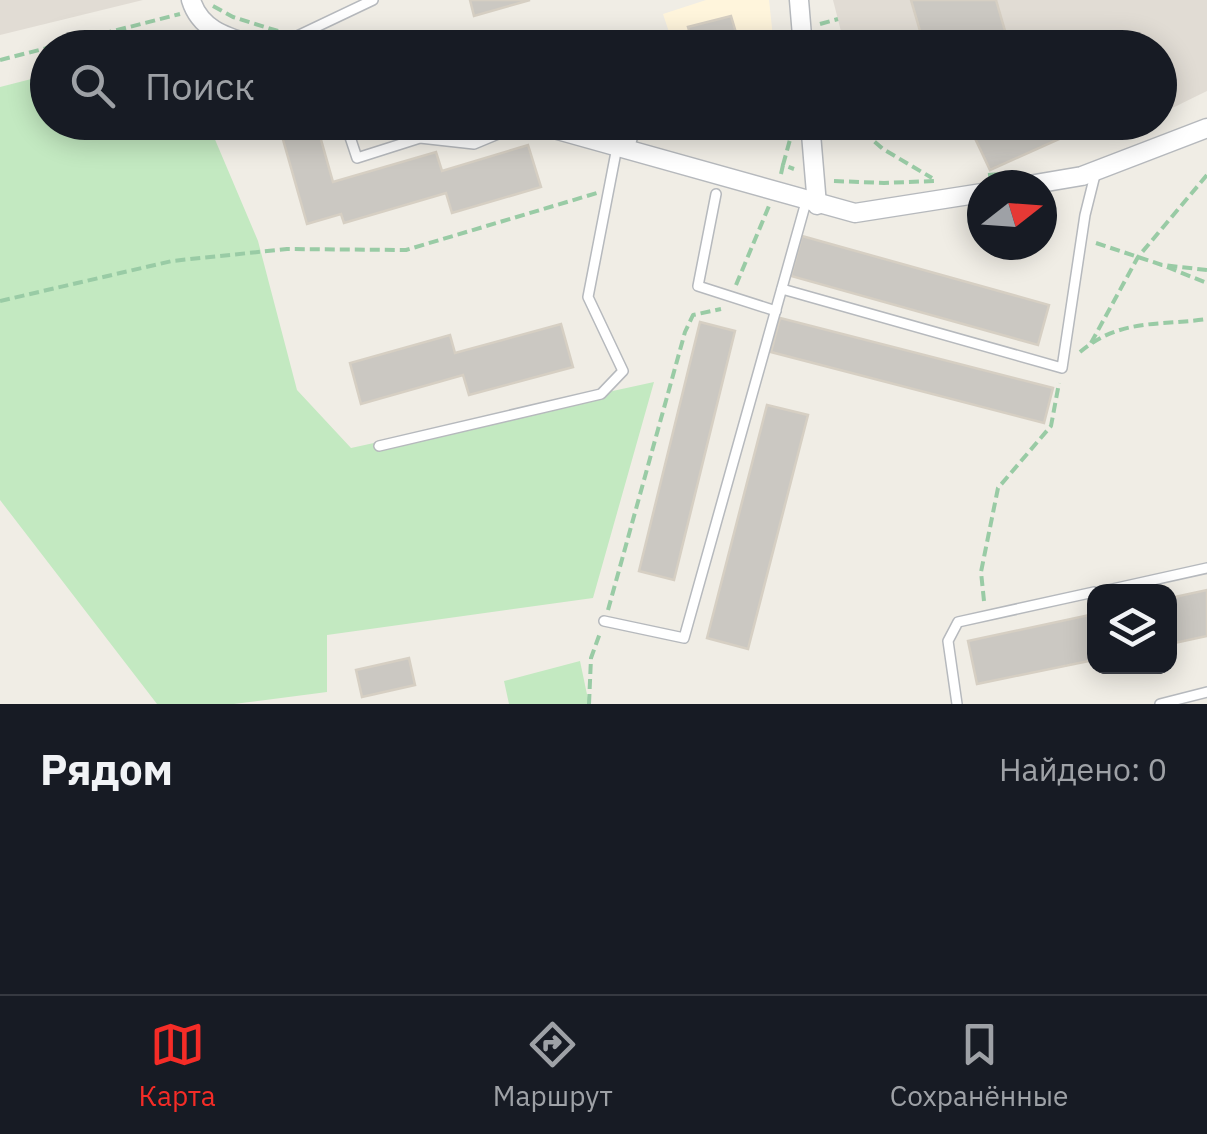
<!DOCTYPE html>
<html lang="ru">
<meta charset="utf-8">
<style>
:root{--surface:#171b24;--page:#20242c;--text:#f1f3f6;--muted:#9ea1a6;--line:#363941;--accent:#f52c27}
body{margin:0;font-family:"IBM Plex Sans",sans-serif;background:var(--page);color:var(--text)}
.controls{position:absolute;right:30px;bottom:30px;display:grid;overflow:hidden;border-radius:20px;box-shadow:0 5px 25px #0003}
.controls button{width:90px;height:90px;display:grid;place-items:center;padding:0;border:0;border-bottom:2px solid var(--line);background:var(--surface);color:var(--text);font:50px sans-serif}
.compass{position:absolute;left:967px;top:170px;width:90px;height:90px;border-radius:50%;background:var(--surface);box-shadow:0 5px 25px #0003;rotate:73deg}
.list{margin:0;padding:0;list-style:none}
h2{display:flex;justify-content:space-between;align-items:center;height:130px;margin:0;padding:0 40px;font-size:42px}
h2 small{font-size:32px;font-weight:400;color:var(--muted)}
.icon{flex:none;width:55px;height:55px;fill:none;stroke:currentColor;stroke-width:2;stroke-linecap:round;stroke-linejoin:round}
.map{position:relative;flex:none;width:1207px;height:704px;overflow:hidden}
.search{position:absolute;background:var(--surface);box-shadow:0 5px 25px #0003;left:30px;right:30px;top:30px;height:110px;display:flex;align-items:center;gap:25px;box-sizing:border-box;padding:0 35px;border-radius:55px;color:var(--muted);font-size:38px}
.sheet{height:290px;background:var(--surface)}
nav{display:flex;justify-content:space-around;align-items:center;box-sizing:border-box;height:140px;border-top:2px solid var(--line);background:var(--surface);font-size:28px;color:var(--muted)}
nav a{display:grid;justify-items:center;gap:5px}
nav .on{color:var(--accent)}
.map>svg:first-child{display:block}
</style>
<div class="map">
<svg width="1207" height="704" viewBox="0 0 1207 704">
<rect width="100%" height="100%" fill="#f0ede5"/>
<!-- commercial -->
<polygon fill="#fff5dc" points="706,0 769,0 774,47 674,47 663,14"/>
<!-- education -->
<g fill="#e1dcd4">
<polygon points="0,0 143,0 0,35"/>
<polygon points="833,0 1207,0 1207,91 1160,114 1160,48 845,47"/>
</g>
<!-- green -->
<g fill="#c3e9c1">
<polygon points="47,75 48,122 208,123 258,241 297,390 351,448 654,382 593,598 327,635 327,692 234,704 157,704 0,500 0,87"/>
<polygon points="580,661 589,704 509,704 504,681"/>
</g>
<!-- building -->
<g fill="#cbc8c2" stroke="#d6cfc3" stroke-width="2.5">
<polygon points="470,0 530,0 474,16"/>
<polygon points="911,0 996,0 1010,48 925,48"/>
<polygon points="731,16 737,36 760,41 762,48 694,48 688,27"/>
<polygon points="278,122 316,122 333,182 436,152 442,171 528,145 541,187 452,213 446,193 344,223 341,214 307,224"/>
<polygon points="997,122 1076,122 1079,130 990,170 973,134"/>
<polygon points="802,236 1049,305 1038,345 791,276"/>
<polygon points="780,318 1053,388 1044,423 771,352"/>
<polygon points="700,322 735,331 674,580 639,571"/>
<polygon points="561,324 573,367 469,395 463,375 361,404 350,363 450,335 455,353"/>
<polygon points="767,405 808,415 748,649 707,638"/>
<polygon points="1207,590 1207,636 1170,644 1170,598"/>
<polygon points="1094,614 1094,660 977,684 968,641"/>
<polygon points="409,658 415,685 362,697 356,670"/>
</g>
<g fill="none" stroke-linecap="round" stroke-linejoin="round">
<defs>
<g id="service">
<polyline points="272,48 373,0"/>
<polyline points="345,122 357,158 420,138 474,144 527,122"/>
<polyline points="629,149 637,122"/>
<polyline points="716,194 698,286 776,311"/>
<polyline points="782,289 1062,368 1085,215 1096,171"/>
<polyline points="379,446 601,394 623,371 588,297 617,147"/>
<polyline points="1099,592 1207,568"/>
<polyline points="604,621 684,638 806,202"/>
<polyline points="957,704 948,641 958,622 1094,592"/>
<polyline points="1160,704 1207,692"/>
</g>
<g id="minor">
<path d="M191,0C201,33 232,38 262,48"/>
<polyline points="799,0 803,48"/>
<polyline points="529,122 855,213 982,193"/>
<polyline points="810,122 817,205"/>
<polyline points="1029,185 1082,176 1207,128"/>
</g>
</defs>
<!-- service casing -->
<use href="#service" stroke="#b6b9bd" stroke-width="12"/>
<!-- minor casing -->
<use href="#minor" stroke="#b6b9bd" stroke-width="21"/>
<!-- path -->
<g stroke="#99cba5" stroke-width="4" stroke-dasharray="10 5" stroke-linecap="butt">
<polyline points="213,6 233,17 278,31"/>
<polyline points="820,24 838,19"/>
<polyline points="0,60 180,14"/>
<polyline points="852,122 883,149 932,178"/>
<polyline points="783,165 791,136"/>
<polyline points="781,174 783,165 794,169"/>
<polyline points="988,175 1014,173"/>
<polyline points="834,181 884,183 934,181"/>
<polyline points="1096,243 1162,265 1207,270"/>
<polyline points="1167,267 1207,283"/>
<polyline points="736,285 769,206"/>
<polyline points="0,301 172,261 287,249 406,250 597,193"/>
<polyline points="1091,343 1138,257 1207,175"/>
<path d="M1080,352C1120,318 1160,326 1207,319"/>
<polyline points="984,601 981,572 998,488 1051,426 1059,383"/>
<polyline points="608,610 685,332 693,315 721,309"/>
<polyline points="589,704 591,658 600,633"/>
</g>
<!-- service -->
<use href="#service" stroke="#fff" stroke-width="9"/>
<!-- minor -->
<use href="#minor" stroke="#fff" stroke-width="18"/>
</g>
</svg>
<div class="controls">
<button><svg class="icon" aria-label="layers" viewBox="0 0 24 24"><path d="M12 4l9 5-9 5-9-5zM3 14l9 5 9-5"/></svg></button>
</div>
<svg class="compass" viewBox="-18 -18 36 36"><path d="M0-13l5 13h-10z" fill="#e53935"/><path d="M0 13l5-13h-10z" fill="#9ea1a6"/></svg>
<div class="search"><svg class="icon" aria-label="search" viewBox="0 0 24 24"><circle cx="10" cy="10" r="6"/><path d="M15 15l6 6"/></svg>Поиск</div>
</div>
<section class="sheet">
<h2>Рядом<small>Найдено: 0</small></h2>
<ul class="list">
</ul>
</section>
<nav>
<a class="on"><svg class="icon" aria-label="map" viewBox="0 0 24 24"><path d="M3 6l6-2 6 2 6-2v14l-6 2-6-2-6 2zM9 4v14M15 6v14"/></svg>Карта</a>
<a><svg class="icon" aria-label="directions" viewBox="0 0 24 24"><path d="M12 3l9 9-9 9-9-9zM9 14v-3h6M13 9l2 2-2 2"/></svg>Маршрут</a>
<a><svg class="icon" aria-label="saved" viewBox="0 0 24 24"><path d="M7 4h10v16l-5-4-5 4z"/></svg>Сохранённые</a>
</nav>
